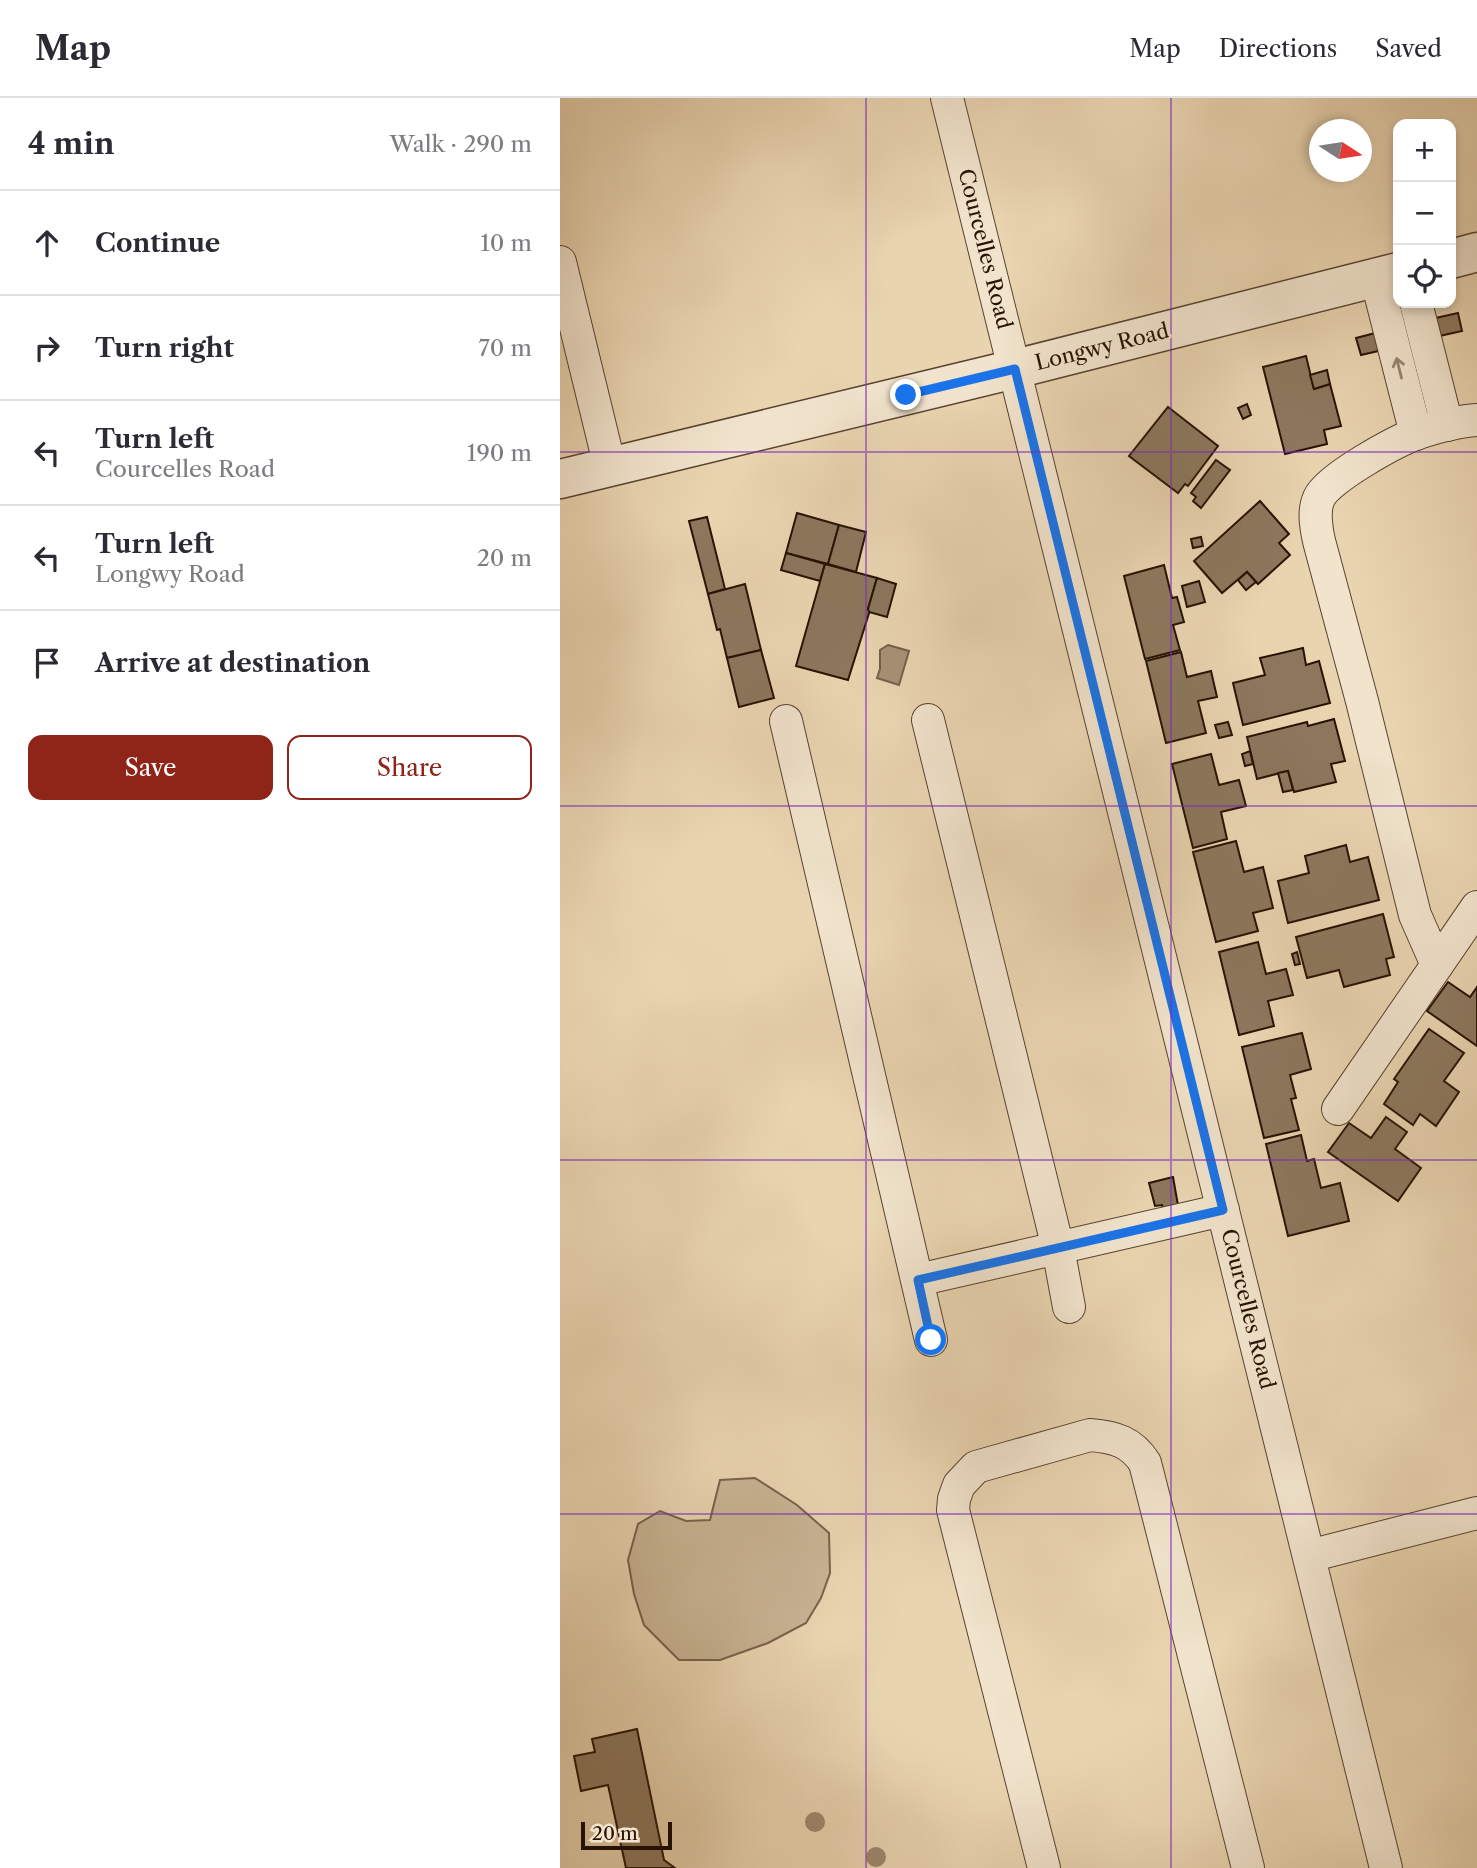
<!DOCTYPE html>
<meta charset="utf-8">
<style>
:root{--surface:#fff;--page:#f7f7f7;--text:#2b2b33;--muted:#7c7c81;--line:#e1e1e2;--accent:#8f2418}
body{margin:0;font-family:"Libre Caslon Text",serif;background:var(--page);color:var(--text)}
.controls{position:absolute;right:21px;top:21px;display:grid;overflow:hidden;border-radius:14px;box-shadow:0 4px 10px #0003}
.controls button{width:63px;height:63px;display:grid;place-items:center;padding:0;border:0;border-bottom:2px solid var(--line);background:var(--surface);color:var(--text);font:35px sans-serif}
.compass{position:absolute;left:749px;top:21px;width:63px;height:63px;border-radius:50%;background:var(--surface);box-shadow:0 4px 10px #0003;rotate:102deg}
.scale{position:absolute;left:21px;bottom:18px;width:91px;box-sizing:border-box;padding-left:7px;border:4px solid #271204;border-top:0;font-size:19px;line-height:24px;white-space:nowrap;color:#271204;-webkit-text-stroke:5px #f1e3cc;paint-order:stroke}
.stop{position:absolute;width:21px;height:21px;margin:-16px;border:5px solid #1a73e8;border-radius:50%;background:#fff}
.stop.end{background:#1a73e8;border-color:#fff;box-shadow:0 2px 7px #0008}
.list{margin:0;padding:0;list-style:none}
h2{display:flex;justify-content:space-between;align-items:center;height:91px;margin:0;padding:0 28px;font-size:30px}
h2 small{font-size:23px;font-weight:400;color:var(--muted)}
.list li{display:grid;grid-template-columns:46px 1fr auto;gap:21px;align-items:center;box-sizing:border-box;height:105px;padding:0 28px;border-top:2px solid var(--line)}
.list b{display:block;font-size:26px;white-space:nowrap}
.list p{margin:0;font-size:23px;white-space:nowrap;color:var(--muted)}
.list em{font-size:23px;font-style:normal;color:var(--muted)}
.actions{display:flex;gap:14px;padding:21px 28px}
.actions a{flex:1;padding:16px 0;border:2px solid var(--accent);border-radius:14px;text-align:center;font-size:24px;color:var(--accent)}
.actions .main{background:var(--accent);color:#fff}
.icon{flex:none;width:38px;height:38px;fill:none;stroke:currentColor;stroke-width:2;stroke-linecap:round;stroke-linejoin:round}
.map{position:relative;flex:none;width:917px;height:1770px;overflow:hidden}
header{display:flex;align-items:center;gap:42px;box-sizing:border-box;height:98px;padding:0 35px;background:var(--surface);border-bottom:2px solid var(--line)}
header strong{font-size:33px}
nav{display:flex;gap:38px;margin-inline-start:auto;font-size:24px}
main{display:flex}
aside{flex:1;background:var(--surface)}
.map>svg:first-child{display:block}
</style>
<header>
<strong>Map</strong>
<nav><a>Map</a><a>Directions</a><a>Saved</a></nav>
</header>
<main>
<aside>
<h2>4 min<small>Walk · 290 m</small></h2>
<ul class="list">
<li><svg class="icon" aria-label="ahead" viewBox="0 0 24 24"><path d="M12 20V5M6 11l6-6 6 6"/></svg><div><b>Continue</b></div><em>10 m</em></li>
<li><svg class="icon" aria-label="right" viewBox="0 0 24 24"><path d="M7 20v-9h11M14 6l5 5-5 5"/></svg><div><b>Turn right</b></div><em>70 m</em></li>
<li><svg class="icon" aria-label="left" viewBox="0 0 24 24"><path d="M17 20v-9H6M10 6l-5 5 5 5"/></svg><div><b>Turn left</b><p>Courcelles Road</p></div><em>190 m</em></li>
<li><svg class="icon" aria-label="left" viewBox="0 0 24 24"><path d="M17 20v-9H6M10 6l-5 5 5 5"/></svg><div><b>Turn left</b><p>Longwy Road</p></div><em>20 m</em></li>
<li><svg class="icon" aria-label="arrive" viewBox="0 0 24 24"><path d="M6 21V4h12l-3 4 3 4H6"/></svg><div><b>Arrive at destination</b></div></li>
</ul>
<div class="actions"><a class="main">Save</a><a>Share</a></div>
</aside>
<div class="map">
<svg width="917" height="1770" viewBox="0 0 917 1770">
<rect width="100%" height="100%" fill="#e9d4b0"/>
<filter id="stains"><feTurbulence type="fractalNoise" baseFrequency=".00286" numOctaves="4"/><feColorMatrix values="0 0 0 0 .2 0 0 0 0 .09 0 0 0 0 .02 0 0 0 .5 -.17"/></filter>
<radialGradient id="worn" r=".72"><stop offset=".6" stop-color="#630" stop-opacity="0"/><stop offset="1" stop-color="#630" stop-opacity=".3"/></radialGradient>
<!-- green -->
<polygon fill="#c8b393" stroke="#78624c" stroke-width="2" points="195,1380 237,1407 269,1435 270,1475 261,1500 246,1525 208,1545 160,1562 119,1562 84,1527 74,1496 68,1462 78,1426 100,1413 126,1423 150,1422 160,1382"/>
<!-- water -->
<polygon fill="#a79276" stroke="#745f48" stroke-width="2" points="328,547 349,553 339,587 317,580 320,571 320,552"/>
<!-- building -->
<g fill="#8c775d" stroke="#271204" stroke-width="2">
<polygon points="898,215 902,233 875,239 871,221"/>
<polygon points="823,233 827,251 801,257 796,240"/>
<polygon points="746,258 754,291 770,286 781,328 764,332 767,346 725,356 703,269"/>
<polygon points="767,272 770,286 754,291 750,277"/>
<polygon points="687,306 691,317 683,321 678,310"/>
<polygon points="608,309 658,348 628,388 625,386 618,395 569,358"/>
<polygon points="656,362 670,372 641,410 633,403 636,399 631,395"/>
<polygon points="700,403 729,436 719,445 730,457 698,486 687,474 662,495 634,463"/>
<polygon points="237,415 279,427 268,466 226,455"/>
<polygon points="147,419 165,491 148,496 129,423"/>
<polygon points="279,427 306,434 296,474 268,466"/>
<polygon points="641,439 643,448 633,450 631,441"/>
<polygon points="226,455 265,466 260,483 221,472"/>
<polygon points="265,466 317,480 308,511 310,512 288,582 236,568"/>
<polygon points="604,467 612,500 617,499 624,524 613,527 620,552 585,561 564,478"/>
<polygon points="687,474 696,484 686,492 678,482"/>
<polygon points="317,480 336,486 327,519 309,514 308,511"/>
<polygon points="639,483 645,504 627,509 622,488"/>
<polygon points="185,486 201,552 167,560 160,531 157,532 148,496"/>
<polygon points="743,550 746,567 759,563 770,605 683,627 673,585 705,577 700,560"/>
<polygon points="201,552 214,600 179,609 167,560"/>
<polygon points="621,554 627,579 651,573 657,599 638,603 646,635 606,645 586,563"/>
<polygon points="774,621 785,663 771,666 776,684 734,694 728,673 697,681 687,639 747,624 748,628"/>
<polygon points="668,624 672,637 659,640 655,627"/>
<polygon points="690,653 693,666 685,668 682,656"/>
<polygon points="651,656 659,687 679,682 686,708 661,714 667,741 633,750 612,666"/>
<polygon points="728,673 733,692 723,694 718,675"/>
<polygon points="676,743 684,774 703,769 713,810 693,815 698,833 656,844 633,754"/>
<polygon points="786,747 790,764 808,759 819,802 728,825 718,783 749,775 745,758"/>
<polygon points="823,816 834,859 826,861 830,877 784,889 779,872 747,880 736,839"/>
<polygon points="698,844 706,876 726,871 733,897 708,903 714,928 679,937 659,854"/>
<polygon points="737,854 740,866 735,867 732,856"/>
<polygon points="888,884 910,899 917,889 917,948 867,913"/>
<polygon points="869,931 904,955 884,983 899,994 876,1028 860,1016 853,1027 824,1006 838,984 834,981"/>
<polygon points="742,935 751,971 730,977 736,1000 731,1001 739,1032 704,1040 682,949"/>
<polygon points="826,1019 847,1034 835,1051 861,1070 838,1103 768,1054 789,1025 811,1040"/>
<polygon points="741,1037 747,1063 754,1061 761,1090 780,1085 789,1123 728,1138 706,1046"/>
<polygon points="613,1079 619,1113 604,1117 602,1107 595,1108 589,1085"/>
<polygon points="77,1631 104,1762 115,1770 66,1770 48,1687 21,1693 14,1658 35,1654 32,1641"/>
</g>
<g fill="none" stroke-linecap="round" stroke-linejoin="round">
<defs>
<g id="minor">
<polyline points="387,0 826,1770"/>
<polyline points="0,164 50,369"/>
<polyline points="816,179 856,336"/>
<polyline points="856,205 887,327"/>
<polyline points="368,622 498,1150 509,1209"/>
<polyline points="226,623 371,1242"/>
<path d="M877,867L855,817L802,603L759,443C756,429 753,413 759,400C768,380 836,343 858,335C877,329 898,323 917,322"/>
<polyline points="778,1011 917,809"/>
<polyline points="358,1182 663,1112"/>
<polyline points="749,1458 917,1415"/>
<path d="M484,1770L393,1412L394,1401L399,1387L416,1369L530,1337C555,1339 572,1344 585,1365L688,1770"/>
</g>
<g id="tertiary">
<polyline points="891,161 917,154"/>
<polyline points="0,381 455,271 838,174"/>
</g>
</defs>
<!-- minor casing -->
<use href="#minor" stroke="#58422f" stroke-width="34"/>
<!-- tertiary casing -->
<use href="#tertiary" stroke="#58422f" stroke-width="41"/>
<!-- minor -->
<use href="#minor" stroke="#f1e3cc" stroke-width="32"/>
<!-- tertiary -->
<use href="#tertiary" stroke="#f1e3cc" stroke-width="38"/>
</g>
<!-- trees -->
<g fill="#9d886d">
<circle cx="255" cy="1724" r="10"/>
<circle cx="316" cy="1759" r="10"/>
</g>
<!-- one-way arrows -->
<defs><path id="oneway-shaft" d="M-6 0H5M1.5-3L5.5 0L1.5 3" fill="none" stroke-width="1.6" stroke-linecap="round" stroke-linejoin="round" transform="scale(1.75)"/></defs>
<use stroke="#968572" href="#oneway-shaft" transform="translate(839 270) rotate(-104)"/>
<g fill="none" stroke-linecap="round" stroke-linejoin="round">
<!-- route -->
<polyline stroke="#1a73e8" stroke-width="9" points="346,297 455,271 663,1112 358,1182 371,1242"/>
</g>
<!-- grid -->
<path fill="none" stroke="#7b2cbf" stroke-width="2" stroke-opacity="0.55" d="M306,0V1770M611,0V1770M0,354H917M0,708H917M0,1062H917M0,1416H917"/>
<g text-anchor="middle" stroke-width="5" stroke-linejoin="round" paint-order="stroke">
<!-- street labels -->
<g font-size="21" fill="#271204" stroke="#f1e3cc">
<text transform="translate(425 151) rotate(76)" y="7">Courcelles Road</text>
<text transform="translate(542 249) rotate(-14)" y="7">Longwy Road</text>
<text transform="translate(688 1211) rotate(76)" y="7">Courcelles Road</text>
</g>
</g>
<rect width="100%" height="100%" filter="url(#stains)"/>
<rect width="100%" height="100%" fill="url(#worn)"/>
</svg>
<div class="controls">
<button>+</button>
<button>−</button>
<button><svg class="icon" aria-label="locate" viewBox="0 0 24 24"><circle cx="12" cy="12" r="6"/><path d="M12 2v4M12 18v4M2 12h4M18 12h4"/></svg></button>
</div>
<svg class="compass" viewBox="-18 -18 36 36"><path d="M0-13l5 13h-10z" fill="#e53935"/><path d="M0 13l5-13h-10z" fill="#7c7c81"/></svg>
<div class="scale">20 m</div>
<div class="stop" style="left:371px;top:1242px"></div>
<div class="stop end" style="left:346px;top:297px"></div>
</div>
</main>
